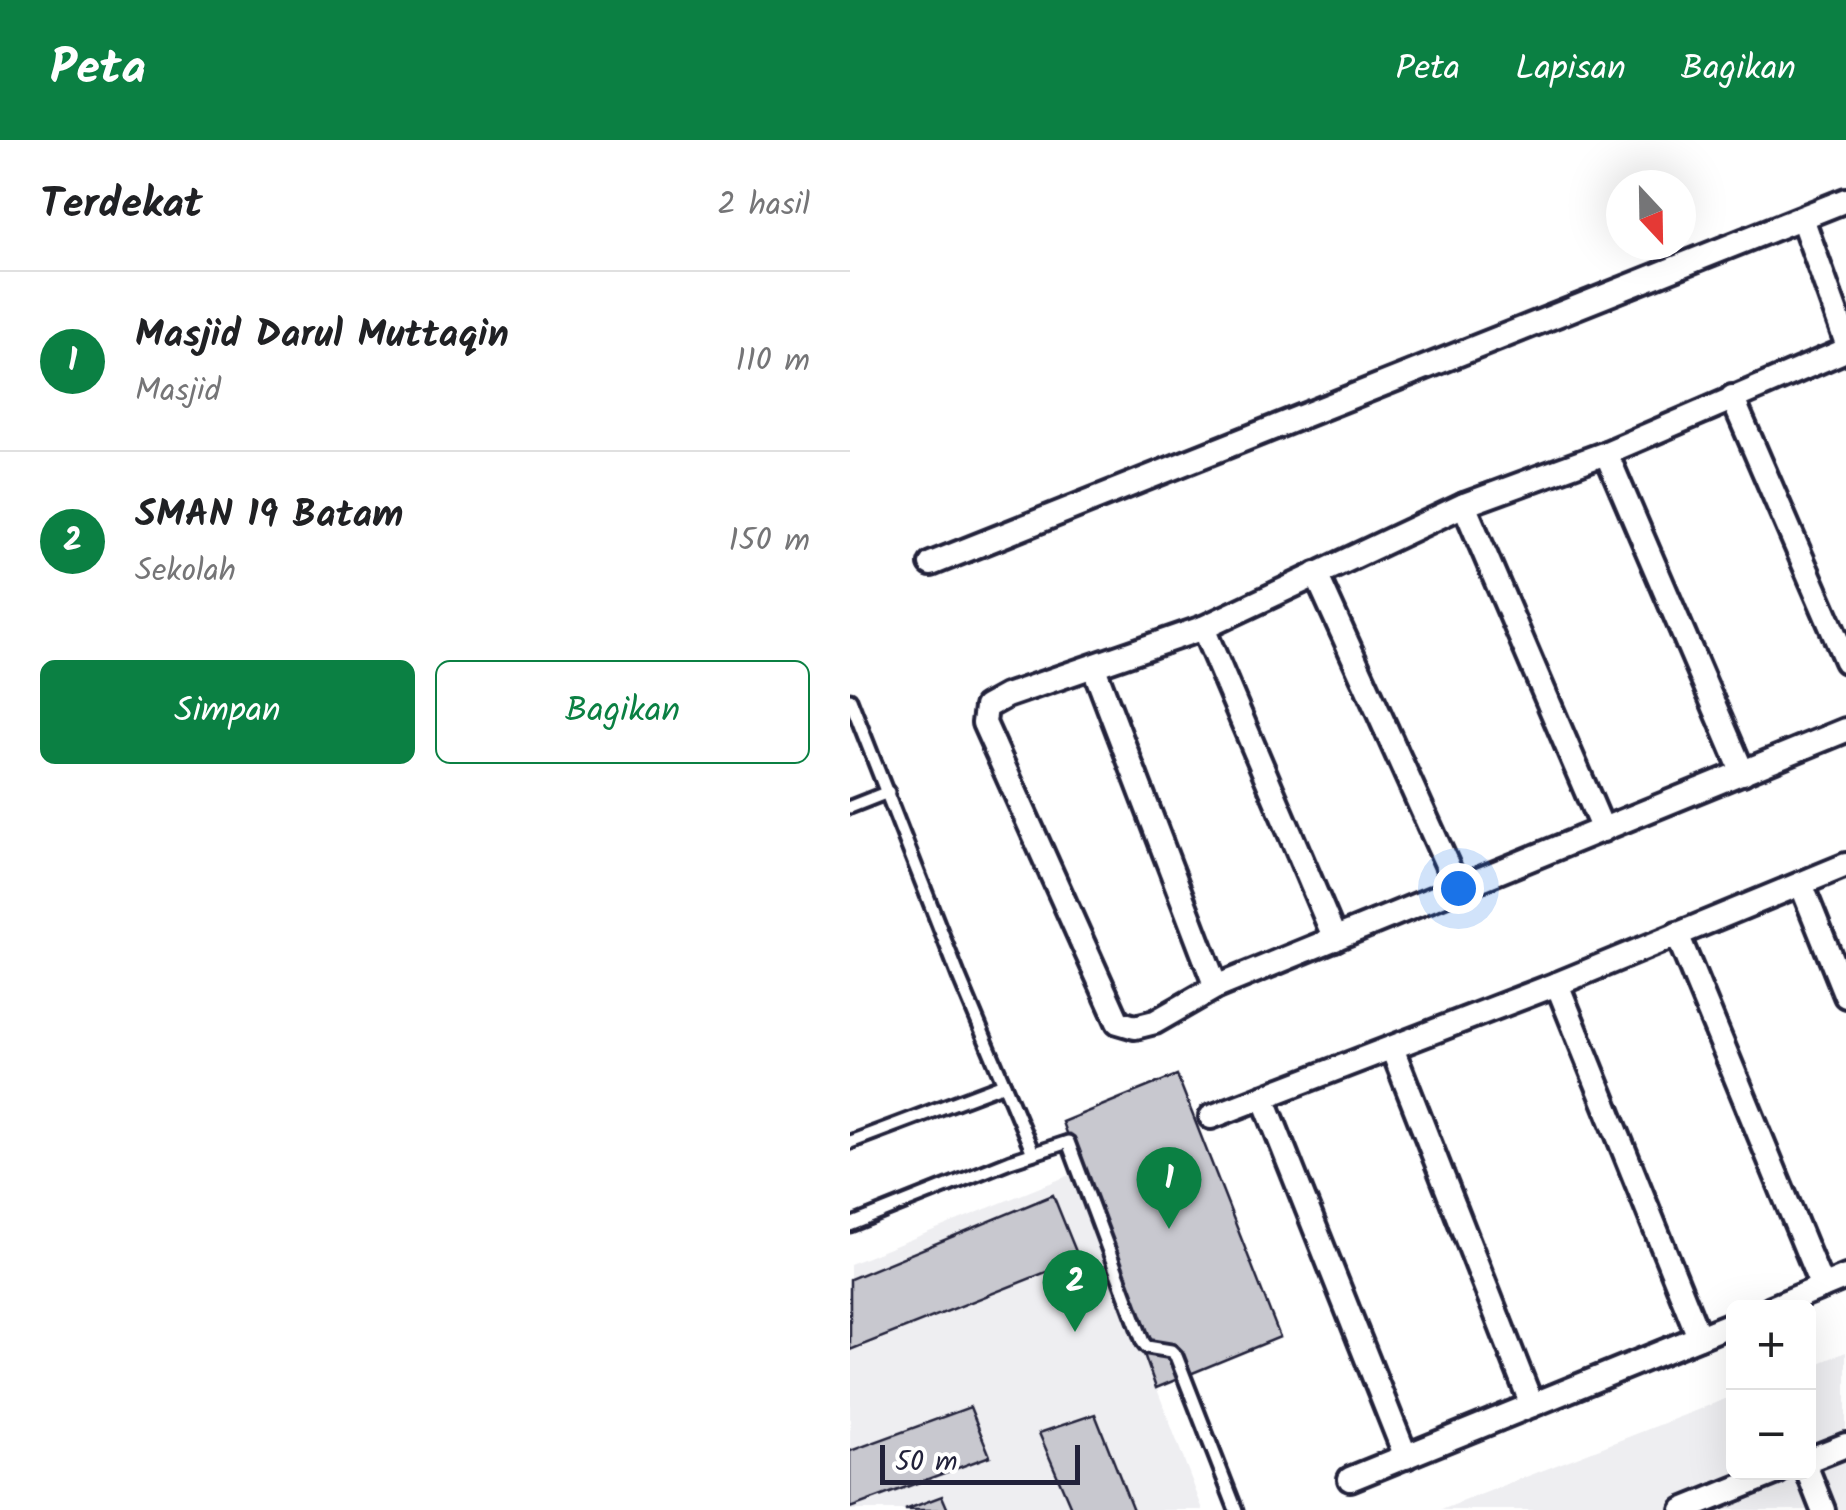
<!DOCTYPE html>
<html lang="id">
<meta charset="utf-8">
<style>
:root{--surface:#fff;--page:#f2f2f2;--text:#202124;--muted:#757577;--line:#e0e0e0;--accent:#0b8043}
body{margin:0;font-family:Kalam,sans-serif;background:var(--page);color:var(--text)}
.controls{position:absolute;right:30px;bottom:30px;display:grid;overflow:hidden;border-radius:15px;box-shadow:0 10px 40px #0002}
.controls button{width:90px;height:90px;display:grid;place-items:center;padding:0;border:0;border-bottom:2px solid var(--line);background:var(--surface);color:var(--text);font:50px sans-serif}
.compass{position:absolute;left:756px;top:30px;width:90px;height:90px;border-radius:50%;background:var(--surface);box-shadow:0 10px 40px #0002;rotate:158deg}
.scale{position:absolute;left:30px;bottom:25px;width:200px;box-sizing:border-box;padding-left:10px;border:5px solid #22223b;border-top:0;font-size:28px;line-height:35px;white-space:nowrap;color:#22223b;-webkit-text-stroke:8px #fff;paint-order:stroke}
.you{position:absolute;left:608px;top:748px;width:35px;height:35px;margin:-25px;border:8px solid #fff;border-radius:50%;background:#1a73e8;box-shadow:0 0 0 15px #1a73e833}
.badge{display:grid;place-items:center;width:65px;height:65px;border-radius:50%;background:var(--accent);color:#fff;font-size:32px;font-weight:700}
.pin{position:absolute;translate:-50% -82px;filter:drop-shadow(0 2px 5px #0008)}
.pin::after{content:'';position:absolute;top:52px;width:35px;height:30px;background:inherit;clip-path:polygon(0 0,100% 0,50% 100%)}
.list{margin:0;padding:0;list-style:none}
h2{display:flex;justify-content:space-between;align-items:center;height:130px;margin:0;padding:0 40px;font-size:42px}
h2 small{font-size:32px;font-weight:400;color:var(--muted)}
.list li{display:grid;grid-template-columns:65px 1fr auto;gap:30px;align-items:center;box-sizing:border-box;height:180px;padding:0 40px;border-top:2px solid var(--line)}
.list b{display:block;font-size:38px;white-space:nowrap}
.list p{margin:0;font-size:32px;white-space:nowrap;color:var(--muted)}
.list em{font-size:32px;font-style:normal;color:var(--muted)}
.actions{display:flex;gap:20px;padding:30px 40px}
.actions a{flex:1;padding:22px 0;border:2px solid var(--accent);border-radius:15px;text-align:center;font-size:35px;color:var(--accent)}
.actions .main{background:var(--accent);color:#fff}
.map{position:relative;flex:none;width:996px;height:1370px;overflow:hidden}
header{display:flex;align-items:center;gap:60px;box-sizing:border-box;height:140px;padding:0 50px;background:var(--accent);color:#fff}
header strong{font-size:48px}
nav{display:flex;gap:55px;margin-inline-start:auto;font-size:35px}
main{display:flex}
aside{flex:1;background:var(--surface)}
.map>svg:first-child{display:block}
</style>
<header>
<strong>Peta</strong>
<nav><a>Peta</a><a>Lapisan</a><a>Bagikan</a></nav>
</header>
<main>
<aside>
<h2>Terdekat<small>2 hasil</small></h2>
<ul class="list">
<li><span class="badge">1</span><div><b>Masjid Darul Muttaqin</b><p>Masjid</p></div><em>110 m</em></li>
<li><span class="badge">2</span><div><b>SMAN 19 Batam</b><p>Sekolah</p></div><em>150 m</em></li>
</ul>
<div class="actions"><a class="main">Simpan</a><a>Bagikan</a></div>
</aside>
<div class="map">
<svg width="996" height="1370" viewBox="0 0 996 1370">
<rect width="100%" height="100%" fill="#fff"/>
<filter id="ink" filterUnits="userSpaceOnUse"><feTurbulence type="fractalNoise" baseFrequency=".01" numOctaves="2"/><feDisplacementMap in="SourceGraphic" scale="20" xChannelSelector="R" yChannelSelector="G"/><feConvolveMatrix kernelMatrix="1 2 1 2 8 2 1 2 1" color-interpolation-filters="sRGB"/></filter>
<g filter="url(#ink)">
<!-- built -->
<g fill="#eeeef1">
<polygon points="225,1033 353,1370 0,1370 0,1124"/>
<polygon points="996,1212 996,1370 591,1370 883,1256 884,1332 958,1332 959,1227"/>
</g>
<!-- building -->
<g fill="#c8c8cf" stroke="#22223b" stroke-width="2.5">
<polygon points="327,935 430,1197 306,1248 212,982"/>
<polygon points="203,1055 229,1119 0,1210 0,1139"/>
<polygon points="120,1267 140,1316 0,1368 0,1311"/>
<polygon points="245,1274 283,1370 222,1370 189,1293"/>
<polygon points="92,1356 98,1370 55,1370"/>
</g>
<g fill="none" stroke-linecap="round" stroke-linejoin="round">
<defs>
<g id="lane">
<polyline points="0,559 109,837 183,1013"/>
<polyline points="0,667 38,652"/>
<polyline points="0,1002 154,944"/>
<polyline points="0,1085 160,1021 218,1002 293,1202 297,1207 321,1211 326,1216 386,1370"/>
</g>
<g id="street">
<polyline points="952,78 996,201"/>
<polyline points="996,210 756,313 614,365 353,488 156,556 136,567 134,583 268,882 285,887 305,882 366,847 996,590"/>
<polyline points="882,257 996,521"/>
<polyline points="756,313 893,633"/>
<polyline points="614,365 753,690"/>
<polyline points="81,424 996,60"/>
<polyline points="466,434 608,749"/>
<polyline points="353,488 485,799"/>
<polyline points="244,528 366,847"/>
<polyline points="951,744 996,856"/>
<polyline points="827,794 972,1147"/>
<polyline points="707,844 849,1197"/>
<polyline points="542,908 682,1265"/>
<polyline points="413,957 556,1317"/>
<polyline points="361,977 707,844 996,725"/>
<polyline points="921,1168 996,1137"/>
<polyline points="958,1320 996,1305"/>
<polyline points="958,1332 973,1370"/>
<polyline points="500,1339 884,1183"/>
<polyline points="833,1370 927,1332"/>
</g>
</defs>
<!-- lane casing -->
<use href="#lane" stroke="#22223b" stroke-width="19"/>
<!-- street casing -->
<use href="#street" stroke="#22223b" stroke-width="30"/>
<!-- lane -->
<use href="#lane" stroke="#fff" stroke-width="11"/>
<!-- street -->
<use href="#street" stroke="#fff" stroke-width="22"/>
</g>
</g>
</svg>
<div class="controls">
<button>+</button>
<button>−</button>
</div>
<svg class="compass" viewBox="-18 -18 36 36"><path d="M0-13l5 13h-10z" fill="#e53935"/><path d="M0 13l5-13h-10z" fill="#757577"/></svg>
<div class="scale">50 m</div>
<div class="you"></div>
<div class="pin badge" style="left:319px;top:1089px">1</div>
<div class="pin badge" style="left:225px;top:1192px">2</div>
</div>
</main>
